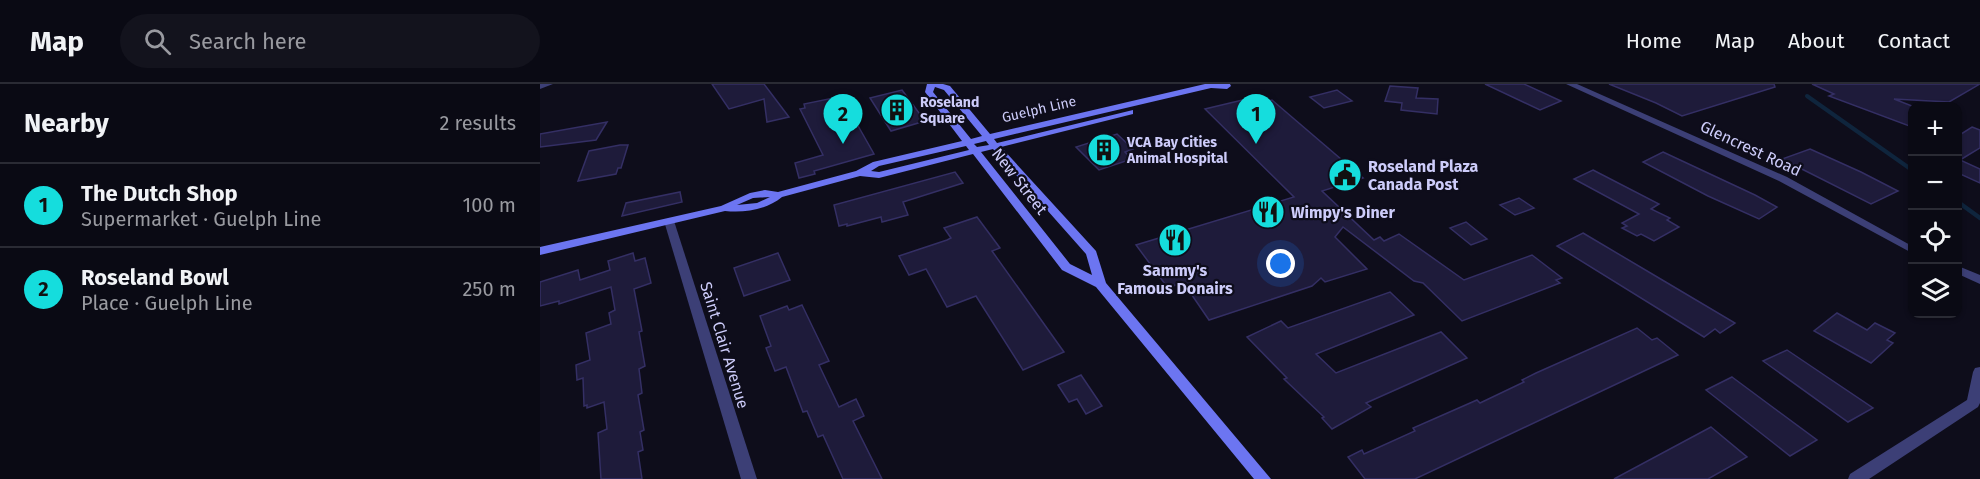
<!DOCTYPE html>
<meta charset="utf-8">
<style>
:root{--surface:#0a0a14;--page:#13131d;--text:#f1f3f6;--muted:#999aa0;--line:#2a2b34;--accent:#15dddd}
body{margin:0;font-family:"Fira Sans",sans-serif;background:var(--page);color:var(--text)}
.controls{position:absolute;right:18px;top:18px;display:grid;overflow:hidden;border-radius:12px;box-shadow:0 2px 4px #0004}
.controls button{width:54px;height:54px;display:grid;place-items:center;padding:0;border:0;border-bottom:2px solid var(--line);background:var(--surface);color:var(--text);font:30px sans-serif}
.you{position:absolute;left:741px;top:180px;width:21px;height:21px;margin:-15px;border:4px solid #fff;border-radius:50%;background:#1a73e8;box-shadow:0 0 0 9px #1a73e833}
.badge{display:grid;place-items:center;width:39px;height:39px;border-radius:50%;background:var(--accent);color:#111;font-size:20px;font-weight:700}
.pin{position:absolute;translate:-50% -50px;filter:drop-shadow(0 2px 3px #0008)}
.pin::after{content:'';position:absolute;top:32px;width:21px;height:18px;background:inherit;clip-path:polygon(0 0,100% 0,50% 100%)}
.list{margin:0;padding:0;list-style:none}
h2{display:flex;justify-content:space-between;align-items:center;height:78px;margin:0;padding:0 24px;font-size:26px}
h2 small{font-size:20px;font-weight:400;color:var(--muted)}
.list li{display:grid;grid-template-columns:39px 1fr auto;gap:18px;align-items:center;box-sizing:border-box;height:84px;padding:0 24px;border-top:2px solid var(--line)}
.list b{display:block;font-size:22px;white-space:nowrap}
.list p{margin:0;font-size:20px;white-space:nowrap;color:var(--muted)}
.list em{font-size:20px;font-style:normal;color:var(--muted)}
.icon{flex:none;width:33px;height:33px;fill:none;stroke:currentColor;stroke-width:2;stroke-linecap:round;stroke-linejoin:round}
.map{position:relative;flex:none;width:1440px;height:395px;overflow:hidden}
header{display:flex;align-items:center;gap:36px;box-sizing:border-box;height:84px;padding:0 30px;background:var(--surface);border-bottom:2px solid var(--line)}
header strong{font-size:28px}
nav{display:flex;gap:33px;margin-inline-start:auto;font-size:21px}
.search{width:420px;height:54px;background:var(--page);display:flex;align-items:center;gap:15px;box-sizing:border-box;padding:0 21px;border-radius:33px;color:var(--muted);font-size:22px}
main{display:flex}
aside{flex:1;background:var(--surface)}
.map>svg:first-child{display:block}
</style>
<header>
<strong>Map</strong>
<div class="search"><svg class="icon" aria-label="search" viewBox="0 0 24 24"><circle cx="10" cy="10" r="6"/><path d="M15 15l6 6"/></svg>Search here</div>
<nav><a>Home</a><a>Map</a><a>About</a><a>Contact</a></nav>
</header>
<main>
<aside>
<h2>Nearby<small>2 results</small></h2>
<ul class="list">
<li><span class="badge">1</span><div><b>The Dutch Shop</b><p>Supermarket · Guelph Line</p></div><em>100 m</em></li>
<li><span class="badge">2</span><div><b>Roseland Bowl</b><p>Place · Guelph Line</p></div><em>250 m</em></li>
</ul>
</aside>
<div class="map">
<svg width="1440" height="395" viewBox="0 0 1440 395">
<rect width="100%" height="100%" fill="#0e0d1b"/>
<g fill="none" stroke-linecap="round" stroke-linejoin="round">
<!-- stream-far1 -->
<polyline stroke="#0f253d" stroke-width="4" points="1267,12 1372,86"/>
<!-- stream -->
<polyline stroke="#0f253d" stroke-width="4.5" points="1418,118 1440,134"/>
</g>
<!-- building -->
<g fill="#1e1b3a" stroke="#342f64" stroke-width="1.5">
<polygon points="172,0 224,0 249,33 227,38 224,15 189,25"/>
<polygon points="945,0 984,0 1021,17 1000,26"/>
<polygon points="1069,0 1234,0 1235,3 1142,32 1116,19"/>
<polygon points="1272,0 1440,0 1409,18 1354,15 1372,22 1372,43 1289,12 1294,10"/>
<polygon points="850,2 878,4 876,14 898,15 897,30 861,26 862,19 845,17"/>
<polygon points="362,6 385,37 351,47 330,14"/>
<polygon points="797,6 812,17 784,24 770,13"/>
<polygon points="303,12 313,41 317,40 334,70 274,87 275,90 259,94 255,79 283,71 260,25 265,24 264,20"/>
<polygon points="719,12 725,18 732,16 823,94 782,107 834,156 840,153 844,157 859,150 924,196 992,171 1022,194 1016,196 1020,199 922,237 883,199 874,197 803,143 795,153 827,185 785,198 781,194 772,202 669,236 643,198 628,204 596,161 754,113 665,25"/>
<polygon points="67,38 56,56 0,63 0,50"/>
<polygon points="1432,43 1440,46 1440,64 1420,76 1440,85 1440,99 1418,89 1418,52"/>
<polygon points="577,50 593,65 585,68 590,73 587,74 589,76 559,86 536,63"/>
<polygon points="80,61 88,61 81,84 78,84 76,90 38,97 49,67"/>
<polygon points="1270,65 1321,88 1358,107 1331,120 1242,75"/>
<polygon points="1123,68 1215,111 1237,123 1219,135 1168,112 1103,78"/>
<polygon points="1053,86 1119,120 1111,125 1130,134 1127,136 1139,143 1114,157 1101,150 1097,152 1082,144 1087,142 1082,139 1099,130 1034,95"/>
<polygon points="415,88 423,99 363,118 368,131 342,138 341,133 307,142 307,140 299,142 294,121"/>
<polygon points="140,108 142,118 82,132 86,119"/>
<polygon points="979,114 994,124 975,131 960,121"/>
<polygon points="437,133 460,164 452,167 524,268 483,286 436,212 407,223 386,185 369,191 359,172 407,156 411,154 404,144"/>
<polygon points="926,138 947,155 931,161 910,144"/>
<polygon points="1043,149 1124,197 1195,239 1180,249 1175,245 1164,253 1017,162"/>
<polygon points="93,169 95,177 105,174 111,199 94,205 102,247 99,248 105,282 99,285 102,309 98,311 104,346 100,348 103,366 98,368 102,395 61,395 58,349 67,345 64,318 47,324 47,321 44,322 43,294 37,296 36,281 50,276 46,249 71,240 69,229 75,226 71,203 19,220 19,217 0,222 0,198 38,186 40,196 70,186 68,177"/>
<polygon points="238,169 250,196 204,212 194,184"/>
<polygon points="850,208 874,231 776,270 796,289 901,248 927,274 826,319 831,323 792,345 782,334 784,333 744,295 747,294 707,253 741,237 748,244"/>
<polygon points="262,221 289,277 279,281 299,323 316,315 324,332 313,337 342,395 303,395 283,351 278,353 267,327 263,328 246,283 235,287 226,264 231,262 220,232 247,222 249,226"/>
<polygon points="1297,229 1327,246 1335,239 1355,249 1347,256 1353,259 1331,279 1274,247"/>
<polygon points="1097,244 1112,256 1117,254 1138,271 875,395 825,395 808,373 822,366 824,370 875,347 873,344 896,334 937,316 940,319 984,298 982,296 996,289"/>
<polygon points="1247,266 1333,324 1308,338 1223,277"/>
<polygon points="541,291 562,322 546,330 537,315 529,318 518,301"/>
<polygon points="1192,293 1277,356 1250,372 1166,306"/>
<polygon points="1171,343 1207,373 1168,395 1074,395"/>
</g>
<g fill="none" stroke-linecap="round" stroke-linejoin="round">
<!-- minor -->
<g fill="#3c3f76" fill-rule="evenodd">
<polygon points="0,0 13,0 0,5"/>
<polygon points="1026,0 1037,0 1247,93 1372,162 1372,169 1239,97"/>
<polygon points="129,134 134,137 217,395 201,395 124,137"/>
<polygon points="1418,182 1440,191 1440,200 1418,190"/>
<polygon points="1440,283 1440,319 1438,323 1329,395 1308,395 1310,390 1427,316 1433,288 1435,284"/>
</g>
<!-- secondary -->
<path fill="#6c75f1" fill-rule="evenodd" d="M387,0H403L410,2L450,50L665,0H690L691,2L687,5L671,4L454,55L457,59L593,26V30L461,63L556,167L566,199L731,395H714L556,203L522,186L433,70L339,94L320,92L242,113C226,126 204,129 185,127L0,171V163L181,122L210,109L225,106L238,108L316,87L333,78L422,57L385,8ZM395,3L404,6L442,52L431,55L393,8ZM446,57L449,61L437,63L434,60ZM426,62L429,66L339,88L331,87L339,82ZM453,65L546,170L552,191L530,180L441,68ZM230,113L217,119L197,121L213,114Z"/>
</g>
<!-- icons -->
<defs>
<symbol id="building-disc" viewBox="-11 -11 22 22"><circle r="9.5" fill="#15dddd" stroke="#0e0d1b"/><path d="M-4-6H4V6H1V3H-1V6H-4ZM-2.5-4.3h1.7v1.8h-1.7ZM.8-4.3h1.7v1.8H.8ZM-2.5-1h1.7V.8h-1.7ZM.8-1h1.7V.8H.8Z" fill="#111"/></symbol>
<symbol id="civic-disc" viewBox="-11 -11 22 22"><circle r="9.5" fill="#15dddd" stroke="#0e0d1b"/><path d="M-.6-6.5H3V-4.5H.6V-3L4-1V1h2V6H-6V1h2V-1L-.6-3ZM-1.2 2.5V6h2.4V2.5Z" fill="#111"/></symbol>
<symbol id="restaurant-disc" viewBox="-11 -11 22 22"><circle r="9.5" fill="#15dddd" stroke="#0e0d1b"/><path d="M-5-6h1v4h1v-4h1v4h1v-4h1v5L-1.5 .5V6h-2V.5L-5-1ZM5-6V6H3V1.5H1.5Q1.5-4 5-6Z" fill="#111"/></symbol>
</defs>
<g fill-rule="evenodd">
<use href="#building-disc" x="338" y="7" width="38" height="38"/>
<use href="#building-disc" x="545" y="47" width="38" height="38"/>
<use href="#civic-disc" x="786" y="72" width="38" height="38"/>
<use href="#restaurant-disc" x="709" y="109" width="38" height="38"/>
<use href="#restaurant-disc" x="616" y="137" width="38" height="38"/>
</g>
<g text-anchor="middle" stroke-width="4.5" stroke-linejoin="round" paint-order="stroke">
<!-- far-poi labels -->
<g font-size="14" font-weight="bold" fill="#cdccfa" stroke="#0e0d1b" text-anchor="start">
<text x="380" y="23">Roseland<tspan x="380" dy="16">Square</tspan></text>
<text x="587" y="63">VCA Bay Cities<tspan x="587" dy="16">Animal Hospital</tspan></text>
</g>
<!-- far-street labels -->
<g font-size="14" fill="#cdccfa" stroke="#0e0d1b">
<text transform="translate(499 25) rotate(-13)" y="5">Guelph Line</text>
</g>
<!-- street labels -->
<g font-size="16" fill="#cdccfa" stroke="#0e0d1b">
<text transform="translate(1211 64) rotate(25)" y="6">Glencrest Road</text>
<text transform="translate(480 97) rotate(52)" y="6">New Street</text>
<text transform="translate(185 261) rotate(73)" y="6">Saint Clair Avenue</text>
</g>
<!-- poi labels -->
<g font-size="16" font-weight="bold" fill="#cdccfa" stroke="#0e0d1b" text-anchor="start">
<text x="828" y="88">Roseland Plaza<tspan x="828" dy="18">Canada Post</tspan></text>
<text x="751" y="134">Wimpy's Diner</text>
<text x="635" y="192" text-anchor="middle">Sammy's<tspan x="635" dy="18">Famous Donairs</tspan></text>
</g>
</g>
</svg>
<div class="controls">
<button>+</button>
<button>−</button>
<button><svg class="icon" aria-label="locate" viewBox="0 0 24 24"><circle cx="12" cy="12" r="6"/><path d="M12 2v4M12 18v4M2 12h4M18 12h4"/></svg></button>
<button><svg class="icon" aria-label="layers" viewBox="0 0 24 24"><path d="M12 4l9 5-9 5-9-5zM3 14l9 5 9-5"/></svg></button>
</div>
<div class="you"></div>
<div class="pin badge" style="left:716px;top:60px">1</div>
<div class="pin badge" style="left:303px;top:60px">2</div>
</div>
</main>
